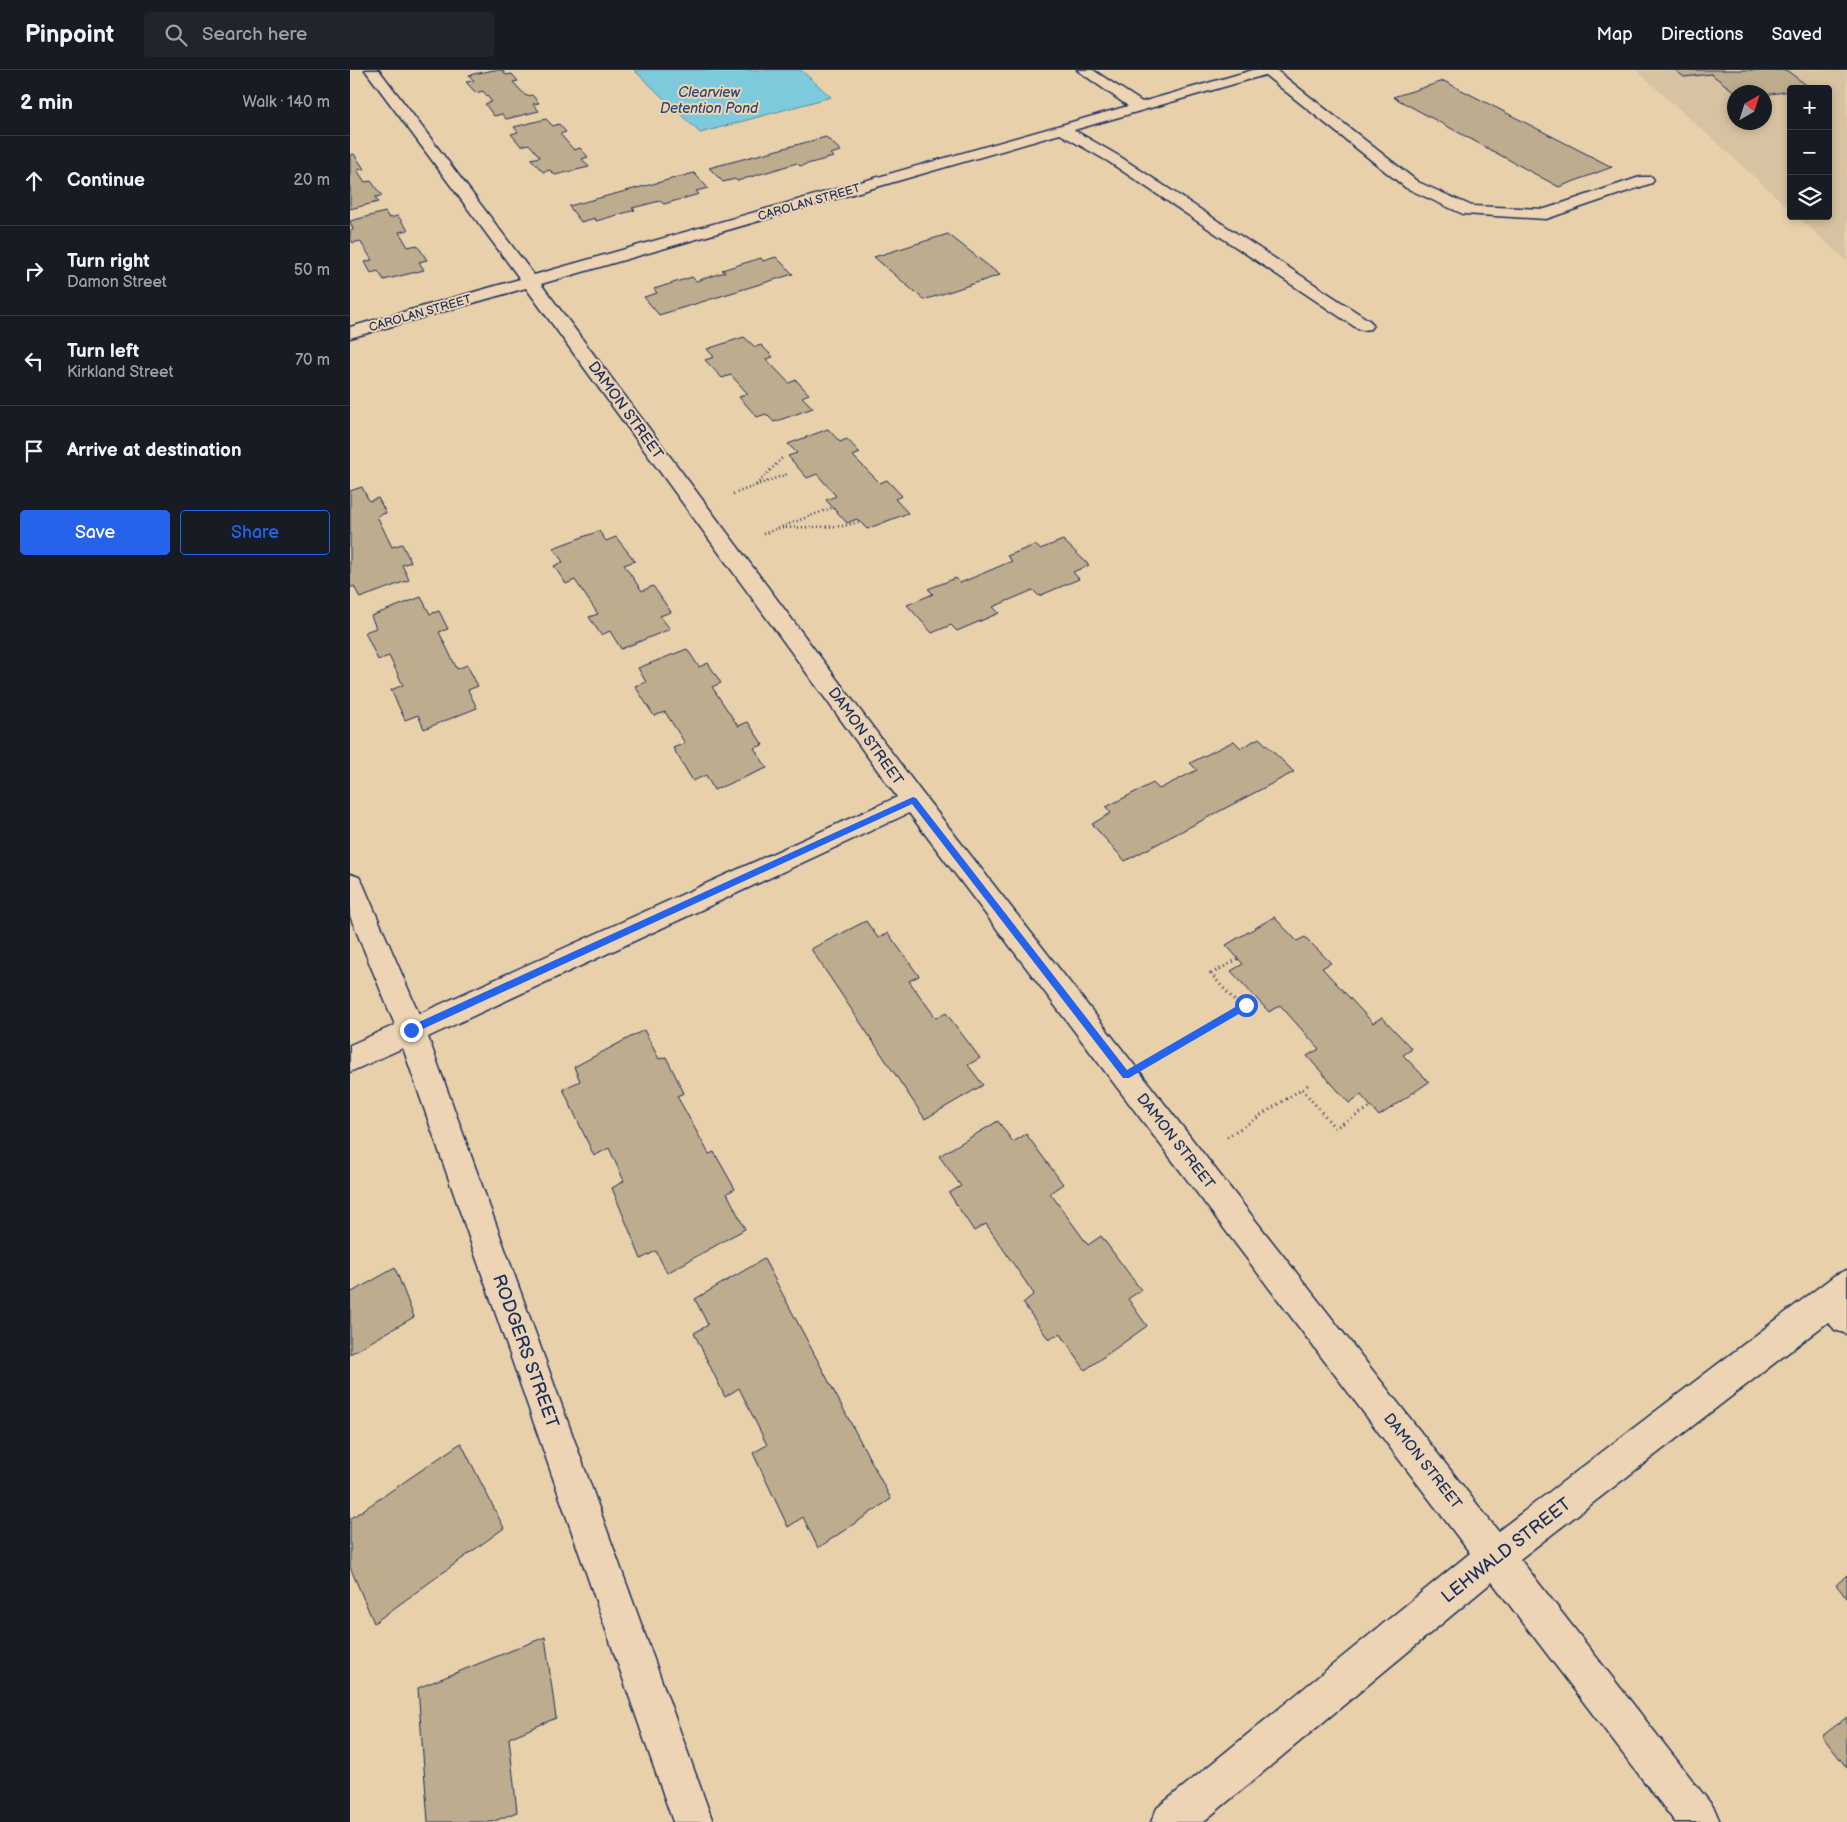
<!DOCTYPE html>
<meta charset="utf-8">
<style>
:root{--surface:#171b24;--page:#20242c;--text:#f1f3f6;--muted:#9ea1a6;--line:#363941;--accent:#2563eb}
body{margin:0;font-family:"Balsamiq Sans",sans-serif;background:var(--page);color:var(--text)}
.controls{position:absolute;right:15px;top:15px;display:grid;overflow:hidden;border-radius:5px;box-shadow:0 2px 8px #0003}
.controls button{width:45px;height:45px;display:grid;place-items:center;padding:0;border:0;border-bottom:1px solid var(--line);background:var(--surface);color:var(--text);font:25px sans-serif}
.compass{position:absolute;left:1377px;top:15px;width:45px;height:45px;border-radius:50%;background:var(--surface);box-shadow:0 2px 8px #0003;rotate:39deg}
.stop{position:absolute;width:15px;height:15px;margin:-11px;border:4px solid #2563eb;border-radius:50%;background:#fff}
.stop.end{background:#2563eb;border-color:#fff;box-shadow:0 1px 5px #0008}
.list{margin:0;padding:0;list-style:none}
h2{display:flex;justify-content:space-between;align-items:center;height:65px;margin:0;padding:0 20px;font-size:21px}
h2 small{font-size:16px;font-weight:400;color:var(--muted)}
.list li{display:grid;grid-template-columns:32px 1fr auto;gap:15px;align-items:center;box-sizing:border-box;height:90px;padding:0 20px;border-top:1px solid var(--line)}
.list b{display:block;font-size:19px;white-space:nowrap}
.list p{margin:0;font-size:16px;white-space:nowrap;color:var(--muted)}
.list em{font-size:16px;font-style:normal;color:var(--muted)}
.actions{display:flex;gap:10px;padding:15px 20px}
.actions a{flex:1;padding:11px 0;border:1px solid var(--accent);border-radius:5px;text-align:center;font-size:18px;color:var(--accent)}
.actions .main{background:var(--accent);color:#fff}
.icon{flex:none;width:28px;height:28px;fill:none;stroke:currentColor;stroke-width:2;stroke-linecap:round;stroke-linejoin:round}
.map{position:relative;flex:none;width:1497px;height:1752px;overflow:hidden}
header{display:flex;align-items:center;gap:30px;box-sizing:border-box;height:70px;padding:0 25px;background:var(--surface);border-bottom:1px solid var(--line)}
header strong{font-size:24px}
nav{display:flex;gap:28px;margin-inline-start:auto;font-size:18px}
.search{width:350px;height:45px;background:var(--page);display:flex;align-items:center;gap:12px;box-sizing:border-box;padding:0 18px;border-radius:5px;color:var(--muted);font-size:19px}
main{display:flex}
aside{flex:1;background:var(--surface)}
.map>svg:first-child{display:block}
</style>
<header>
<strong>Pinpoint</strong>
<div class="search"><svg class="icon" aria-label="search" viewBox="0 0 24 24"><circle cx="10" cy="10" r="6"/><path d="M15 15l6 6"/></svg>Search here</div>
<nav><a>Map</a><a>Directions</a><a>Saved</a></nav>
</header>
<main>
<aside>
<h2>2 min<small>Walk · 140 m</small></h2>
<ul class="list">
<li><svg class="icon" aria-label="ahead" viewBox="0 0 24 24"><path d="M12 20V5M6 11l6-6 6 6"/></svg><div><b>Continue</b></div><em>20 m</em></li>
<li><svg class="icon" aria-label="right" viewBox="0 0 24 24"><path d="M7 20v-9h11M14 6l5 5-5 5"/></svg><div><b>Turn right</b><p>Damon Street</p></div><em>50 m</em></li>
<li><svg class="icon" aria-label="left" viewBox="0 0 24 24"><path d="M17 20v-9H6M10 6l-5 5 5 5"/></svg><div><b>Turn left</b><p>Kirkland Street</p></div><em>70 m</em></li>
<li><svg class="icon" aria-label="arrive" viewBox="0 0 24 24"><path d="M6 21V4h12l-3 4 3 4H6"/></svg><div><b>Arrive at destination</b></div></li>
</ul>
<div class="actions"><a class="main">Save</a><a>Share</a></div>
</aside>
<div class="map">
<svg width="1497" height="1752" viewBox="0 0 1497 1752">
<rect width="100%" height="100%" fill="#e8d0ab"/>
<filter id="ink" filterUnits="userSpaceOnUse"><feTurbulence type="fractalNoise" baseFrequency=".02" numOctaves="2"/><feDisplacementMap in="SourceGraphic" scale="10" xChannelSelector="R" yChannelSelector="G"/><feConvolveMatrix kernelMatrix="1 2 1 2 8 2 1 2 1" color-interpolation-filters="sRGB"/></filter>
<g filter="url(#ink)">
<!-- built -->
<path fill="#d7c2a1" fill-rule="evenodd" d="M1286,0H1497V191L1447,146H1478V19H1441V140ZM1384,22H1414V52H1384Z"/>
<!-- water -->
<polygon fill="#7dcadc" stroke="#568caa" points="284,0 451,0 481,27 350,63"/>
<!-- building -->
<g fill="#bdac8d" stroke="#1b2f5e">
<polygon points="144,0 152,0 156,5 162,4 168,11 163,12 176,26 182,25 189,33 183,34 189,41 156,49 152,44 144,46 135,34 142,32 133,21 126,23 116,12 124,11 119,5"/>
<polygon points="1325,0 1436,0 1462,19 1441,19 1441,21 1414,25 1414,22 1385,22 1361,4 1334,7"/>
<polygon points="1094,11 1262,97 1209,117 1043,27"/>
<polygon points="196,49 203,56 209,54 216,62 210,64 224,80 230,78 238,87 232,89 239,97 205,105 200,100 193,102 181,89 190,87 179,74 171,76 161,64 168,62 164,57"/>
<polygon points="476,67 491,81 480,84 483,87 450,96 447,93 387,111 385,109 373,112 359,98"/>
<polygon points="4,84 14,99 7,100 15,112 21,111 32,126 25,127 28,132 0,139 0,85"/>
<polygon points="344,103 358,118 346,121 349,124 314,134 310,131 282,138 285,140 246,151 245,148 231,152 219,136"/>
<polygon points="35,142 39,148 48,146 58,160 49,162 58,177 67,175 77,190 69,192 74,200 34,210 28,201 21,203 15,192 22,190 10,171 3,173 0,168 0,161 3,160 0,151"/>
<polygon points="598,164 650,205 574,230 524,187"/>
<polygon points="426,187 443,204 309,245 294,227 307,223 304,219 342,207 346,211 375,202 372,200 411,188 413,191"/>
<polygon points="394,267 405,277 411,275 423,287 416,289 439,313 446,310 459,324 452,327 463,338 424,352 416,344 407,347 389,327 398,324 381,305 372,308 355,290 364,287 357,279"/>
<polygon points="478,359 490,372 497,369 510,383 503,386 530,413 537,410 552,426 545,429 558,443 517,459 507,449 497,453 476,430 486,426 467,404 457,408 438,386 447,383 438,374"/>
<polygon points="12,417 19,431 28,428 36,443 27,446 42,477 52,474 61,492 52,495 59,510 10,528 4,516 0,518 0,421"/>
<polygon points="249,461 256,471 266,467 285,491 274,495 292,521 303,516 321,542 310,546 320,559 271,579 260,561 251,565 239,547 248,544 225,510 216,514 204,496 213,492 203,478"/>
<polygon points="713,470 739,495 723,502 729,509 689,526 683,520 643,537 649,543 607,561 601,555 582,563 557,535 583,524 578,519 606,508 610,513 662,491 657,486 685,475 690,479"/>
<polygon points="71,527 80,544 89,541 98,559 89,562 107,599 117,595 128,616 118,620 127,638 74,659 68,645 55,650 41,620 53,615 39,586 28,590 15,562 26,558 21,546"/>
<polygon points="337,579 349,597 358,593 371,613 362,617 388,656 398,652 413,675 404,678 417,698 364,720 356,705 343,711 323,678 335,673 315,642 304,646 285,616 296,612 288,598"/>
<polygon points="909,668 944,702 775,791 742,754 761,743 756,737 803,713 809,719 847,700 840,693 884,671 891,678"/>
<polygon points="924,847 947,871 955,867 981,893 972,898 1023,953 1032,947 1062,979 1053,985 1079,1012 1029,1046 1011,1025 999,1033 957,986 969,979 930,935 919,942 881,901 893,894 876,875"/>
<polygon points="516,851 528,868 538,863 569,906 559,911 586,948 596,943 630,988 618,995 633,1015 575,1049 461,879"/>
<polygon points="294,960 309,989 316,987 334,1023 327,1026 359,1084 364,1082 385,1119 377,1123 395,1159 317,1203 306,1181 291,1189 262,1118 274,1111 259,1078 244,1086 213,1019 230,1011 224,997"/>
<polygon points="648,1051 663,1072 676,1064 713,1114 700,1123 738,1175 751,1166 791,1220 778,1229 797,1256 735,1300 710,1263 699,1270 673,1233 684,1224 636,1154 624,1161 599,1123 611,1116 589,1086"/>
<polygon points="414,1189 541,1429 468,1478 453,1447 438,1457 403,1383 417,1375 389,1318 375,1327 344,1263 358,1255 345,1229"/>
<polygon points="45,1198 64,1247 0,1284 0,1223"/>
<polygon points="111,1373 154,1458 24,1553 0,1497 0,1449"/>
<polygon points="1497,1505 1497,1528 1486,1515"/>
<polygon points="195,1567 206,1648 159,1668 167,1742 142,1752 78,1752 68,1618"/>
<polygon points="1497,1647 1497,1698 1472,1666"/>
</g>
<g fill="none" stroke-linecap="round" stroke-linejoin="round">
<defs>
<polygon id="minor" points="15,0 29,0 184,205 778,36 727,0 743,0 792,32 903,0 926,0 1068,112 1122,136 1195,139 1290,107 1302,107 1304,110 1302,113 1196,149 1113,144 1056,118 915,5 724,60 769,86 1020,251 1023,255 1020,259 1014,260 1008,259 759,92 710,64 191,214 572,723 1148,1461 1485,1205 1497,1200 1497,1264 1485,1260 1478,1252 1170,1489 1364,1738 1370,1752 1325,1752 1142,1512 853,1752 801,1752 807,1738 1120,1483 559,743 78,967 363,1752 323,1752 53,978 0,1002 0,975 45,955 0,846 0,804 9,807 13,814 69,944 547,727 176,218 0,268 0,257 170,209"/>
</defs>
<!-- minor casing -->
<use href="#minor" stroke="#1b2f5e" stroke-width="3"/>
<!-- path-far1 -->
<g stroke="#1b2f5e" stroke-width="2.5" stroke-dasharray="1 3" stroke-linecap="butt">
<polyline points="406,415 433,387"/>
<polyline points="383,424 437,404"/>
<polyline points="432,458 493,456 509,452"/>
<polyline points="413,464 484,437"/>
</g>
<!-- path -->
<g stroke="#1b2f5e" stroke-width="3" stroke-dasharray="1 4" stroke-linecap="butt">
<polyline points="888,889 861,904 891,938"/>
<polyline points="811,985 897,935"/>
<polyline points="952,1019 985,1058 1021,1037"/>
<polyline points="877,1067 961,1013"/>
</g>
<!-- minor -->
<use href="#minor" fill="#ecd4b4" fill-rule="evenodd"/>
</g>
</g>
<!-- route -->
<polygon fill="#2563eb" points="563,727 566,728 777,1000 894,932 899,932 899,938 779,1008 773,1008 562,734 64,963 58,963 57,960 58,957"/>
<g text-anchor="middle" stroke-width="4" stroke-linejoin="round" paint-order="stroke">
<!-- far-street labels -->
<g font-size="12" fill="#1b2f5e" stroke="#ecd4b4">
<text transform="translate(459 132) rotate(-16)" y="4">CAROLAN STREET</text>
<text transform="translate(70 243) rotate(-16)" y="4">CAROLAN STREET</text>
</g>
<!-- far-water labels -->
<g font-size="14" font-style="italic" fill="#2a4671" stroke="#ecd4b4">
<text x="359" y="27">Clearview<tspan x="359" dy="16">Detention Pond</tspan></text>
</g>
<!-- street labels -->
<g font-size="15" fill="#1b2f5e" stroke="#ecd4b4">
<text transform="translate(276 340) rotate(54)" y="5">DAMON STREET</text>
<text transform="translate(516 666) rotate(54)" y="5">DAMON STREET</text>
<text transform="translate(826 1071) rotate(52)" y="5">DAMON STREET</text>
<text transform="translate(1073 1391) rotate(52)" y="5">DAMON STREET</text>
</g>
<!-- near-street labels -->
<g font-size="18" fill="#1b2f5e" stroke="#ecd4b4">
<text transform="translate(176 1281) rotate(70)" y="6">RODGERS STREET</text>
<text transform="translate(1156 1480) rotate(-38)" y="6">LEHWALD STREET</text>
</g>
</g>
</svg>
<div class="controls">
<button>+</button>
<button>−</button>
<button><svg class="icon" aria-label="layers" viewBox="0 0 24 24"><path d="M12 4l9 5-9 5-9-5zM3 14l9 5 9-5"/></svg></button>
</div>
<svg class="compass" viewBox="-18 -18 36 36"><path d="M0-13l5 13h-10z" fill="#e53935"/><path d="M0 13l5-13h-10z" fill="#9ea1a6"/></svg>
<div class="stop" style="left:896px;top:935px"></div>
<div class="stop end" style="left:61px;top:960px"></div>
</div>
</main>
